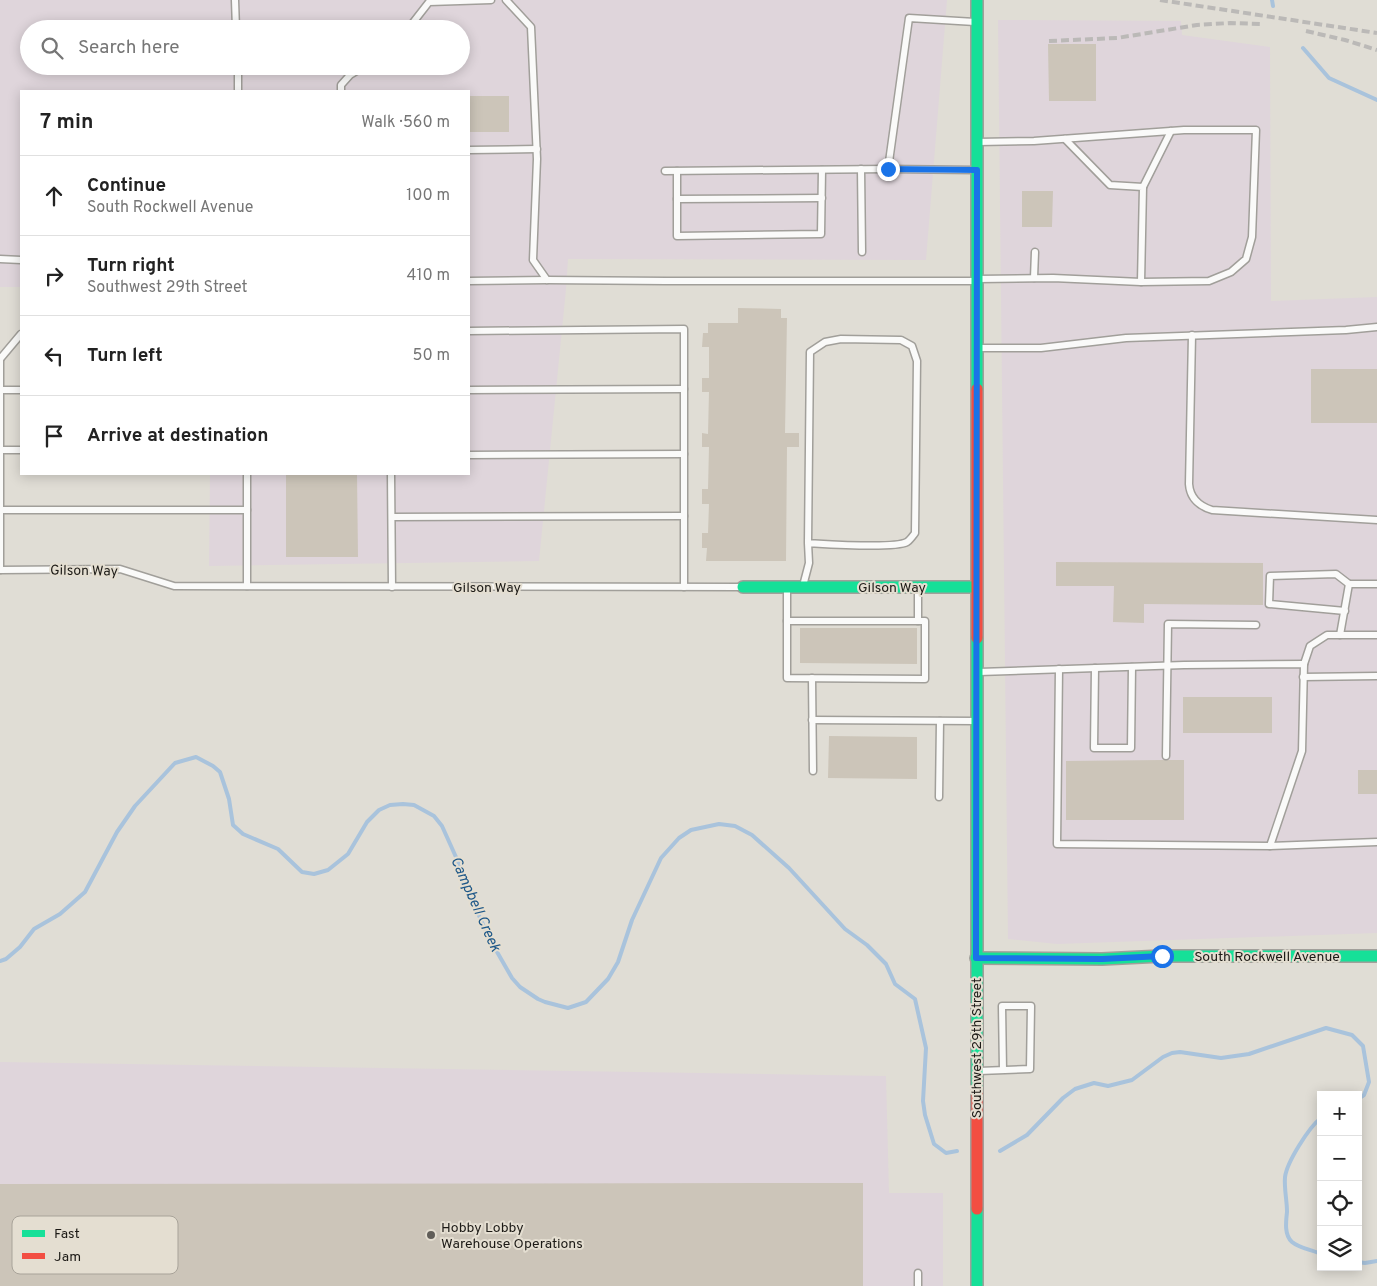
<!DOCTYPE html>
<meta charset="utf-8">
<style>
:root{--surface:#fff;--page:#f6f6f6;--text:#222;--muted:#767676;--line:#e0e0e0}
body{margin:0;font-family:Overpass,sans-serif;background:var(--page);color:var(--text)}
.controls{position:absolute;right:15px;bottom:15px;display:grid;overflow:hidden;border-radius:0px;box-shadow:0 2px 12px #0003}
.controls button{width:45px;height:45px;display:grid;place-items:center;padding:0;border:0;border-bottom:1px solid var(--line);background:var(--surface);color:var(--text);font:25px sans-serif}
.stop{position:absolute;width:15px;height:15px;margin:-11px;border:4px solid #1a73e8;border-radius:50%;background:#fff}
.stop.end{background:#1a73e8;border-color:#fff;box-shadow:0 1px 5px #0008}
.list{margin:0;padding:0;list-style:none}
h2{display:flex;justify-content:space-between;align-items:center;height:65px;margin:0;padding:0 20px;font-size:21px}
h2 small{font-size:16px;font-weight:400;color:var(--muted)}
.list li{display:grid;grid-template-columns:32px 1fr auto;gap:15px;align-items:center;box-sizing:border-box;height:80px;padding:0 20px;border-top:1px solid var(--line)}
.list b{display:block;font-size:19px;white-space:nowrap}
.list p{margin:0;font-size:16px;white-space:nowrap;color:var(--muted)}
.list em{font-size:16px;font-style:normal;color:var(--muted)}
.icon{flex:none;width:28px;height:28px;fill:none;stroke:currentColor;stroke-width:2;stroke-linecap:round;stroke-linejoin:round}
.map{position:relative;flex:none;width:1377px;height:1286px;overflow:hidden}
.search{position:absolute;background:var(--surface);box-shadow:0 2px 12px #0003;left:20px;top:20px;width:450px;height:55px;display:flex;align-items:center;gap:12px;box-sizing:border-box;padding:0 18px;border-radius:28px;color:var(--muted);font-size:19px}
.panel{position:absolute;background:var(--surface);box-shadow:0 2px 12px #0003;left:20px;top:90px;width:450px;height:385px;border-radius:0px}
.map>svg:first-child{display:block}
</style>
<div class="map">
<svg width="1377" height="1286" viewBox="0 0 1377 1286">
<rect width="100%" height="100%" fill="#e0ddd5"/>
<!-- industrial -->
<g fill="#dfd5db" fill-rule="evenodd">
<path d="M0,0H947L926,260L568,259L566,289L539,561L209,566L210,474H469V91H21V287H0ZM29,29H461V66H29Z"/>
<polygon points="998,20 1181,21 1182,35 1270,47 1271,301 1377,297 1377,933 1057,944 1008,939"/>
<polygon points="0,1062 886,1076 889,1193 943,1193 943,1286 0,1286"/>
</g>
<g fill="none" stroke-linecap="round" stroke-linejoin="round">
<!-- stream -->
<g stroke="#a9c3dc" stroke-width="4">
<polyline points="1272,0 1273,6"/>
<polyline points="1303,48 1329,78 1377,100"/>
<polyline points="0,961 6,959 20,947 34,929 60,914 85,892 117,832 135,806 175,763 196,757 213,766 220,772 229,799 233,825 243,834 278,849 302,872 314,874 328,870 348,854 367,822 379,810 390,805 403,804 414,805 434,816 442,826 469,886 477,911 489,938 512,978 520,987 538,999 545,1002 568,1008 586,1002 608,979 618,962 632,920 661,858 679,838 691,830 719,824 735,826 752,835 789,868 845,929 867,945 886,964 895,984 915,999 926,1048 923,1101 925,1115 934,1144 946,1153 957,1151"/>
<path d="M1321,1118C1309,1127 1287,1162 1285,1177C1284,1189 1287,1200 1287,1212C1286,1221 1284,1235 1292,1242C1299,1248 1312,1250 1321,1254"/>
<polyline points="1000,1151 1027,1135 1063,1098 1075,1089 1094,1083 1108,1086 1132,1080 1163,1057 1172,1053 1180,1052 1221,1058 1249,1054 1326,1028 1352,1035 1363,1046 1369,1082 1364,1095 1358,1099"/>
<polyline points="1358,1262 1365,1263 1377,1261"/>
</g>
</g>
<!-- building -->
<g fill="#ccc5b9">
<polygon points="1048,44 1096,44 1096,101 1049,101"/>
<rect x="469" y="96" width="40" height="36"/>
<polygon points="1022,191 1053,191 1052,227 1022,227"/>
<polygon points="738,308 781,309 781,318 787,318 785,433 799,433 799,447 787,447 786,561 706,561 707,548 702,548 702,533 708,533 709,504 702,504 702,489 708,489 709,447 702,447 702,433 708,434 709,392 702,392 702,378 709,378 709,347 702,347 703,333 708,333 708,323 738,323"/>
<rect x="1311" y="369" width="66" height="54"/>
<polygon points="286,474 357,474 358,557 286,557"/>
<polygon points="1056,562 1263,563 1263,605 1144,604 1144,623 1113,622 1114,586 1056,586"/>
<polygon points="800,628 917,628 917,664 800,663"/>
<rect x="1183" y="697" width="89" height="36"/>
<polygon points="829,736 917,737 917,779 828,778"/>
<polygon points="1163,760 1184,760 1184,820 1066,820 1066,761"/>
<rect x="1358" y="770" width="19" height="24"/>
<polygon points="863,1183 863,1286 0,1286 0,1184"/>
</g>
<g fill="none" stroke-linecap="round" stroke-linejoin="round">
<defs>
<g id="lane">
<polyline points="235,0 236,29"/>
<polyline points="506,0 531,27 537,159 533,260 547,280"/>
<polyline points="408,29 429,2 491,0"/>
<polyline points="238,66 238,91"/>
<polyline points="341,91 341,85 350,75 365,66"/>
<polyline points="1065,139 1110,185 1143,187 1141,282"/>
<polyline points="469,150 537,149"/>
<polyline points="861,169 862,252"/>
<polyline points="888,169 909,18 975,22"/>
<polyline points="665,171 888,169 976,170"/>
<polyline points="677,171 677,236 821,234 822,170"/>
<polyline points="1143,187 1171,131"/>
<polyline points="677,199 822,198"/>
<polyline points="0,259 21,260"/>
<polyline points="1034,278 1035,252"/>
<polyline points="978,279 1053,278 1141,282 1209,281 1231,272 1246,259 1252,237 1256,130 1184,130 1034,141 978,142"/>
<polyline points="469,281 547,280 666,281 976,281"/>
<polyline points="469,331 684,329 684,587"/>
<path d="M1192,335L1189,484C1190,498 1199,506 1212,510L1377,520"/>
<polyline points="978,348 1041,348 1126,338 1346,330 1377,327"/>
<polyline points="0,359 0,570"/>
<polyline points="0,359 21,334"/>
<polyline points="0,390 21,390"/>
<polyline points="469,390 684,389"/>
<polyline points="0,450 21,450"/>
<polyline points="469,455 684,454"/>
<polyline points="247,474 247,586"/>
<polyline points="391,474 392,587"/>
<polyline points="0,510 247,510"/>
<polyline points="392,517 684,516"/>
<polyline points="0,570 120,569 174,586 742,587"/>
<path d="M803,586L809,563L808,543L810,352L825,342L841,339L901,340L912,346L917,361L915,533C912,537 910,540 907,542C894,549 826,544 808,543"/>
<polyline points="787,587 787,621"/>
<polyline points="918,588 918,621"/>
<polyline points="1345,611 1269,604 1270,576 1336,574 1349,584"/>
<polygon points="787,621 925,621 925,679 787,678"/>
<polyline points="1340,635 1349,584 1377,584"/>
<polyline points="1304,664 1310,646 1327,635 1377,635"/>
<polyline points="1095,668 1094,748 1131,748 1132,667"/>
<polyline points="1059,669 1057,844 1270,846 1377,842"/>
<polyline points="979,672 1184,665 1304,664 1302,751 1270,846"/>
<polyline points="1303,677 1377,676"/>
<polyline points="812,678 813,771"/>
<polyline points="812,720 976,721"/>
<polyline points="1166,756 1168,624 1256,625"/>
<polyline points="939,797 940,721"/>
<polyline points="979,1071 1030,1069 1031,1006 1002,1006 1003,1070"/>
<polyline points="918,1273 918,1286"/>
</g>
<g id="fast">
<polyline points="977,0 977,389"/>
<polyline points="743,587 976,587"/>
<polyline points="977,638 977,1091"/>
<polyline points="976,958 1102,959 1162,956 1377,956"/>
<polyline points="977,1209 977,1286"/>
</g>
<g id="jam">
<polyline points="977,389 977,638"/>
<polyline points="977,1091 977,1209"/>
</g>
</defs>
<!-- lane casing -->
<use href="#lane" stroke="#a19f9a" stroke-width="9"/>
<!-- fast casing -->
<use href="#fast" stroke="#a19f9a" stroke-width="14"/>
<!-- jam casing -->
<use href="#jam" stroke="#a19f9a" stroke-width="14"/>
<!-- lane -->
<use href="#lane" stroke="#fafaf9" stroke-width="6"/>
<!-- fast -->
<use href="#fast" stroke="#16e098" stroke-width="11"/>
<!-- jam -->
<use href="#jam" stroke="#f24e42" stroke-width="11"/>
<!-- rail -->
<g stroke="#bbb9b7" stroke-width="4" stroke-dasharray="8 4" stroke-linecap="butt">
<polyline points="1160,0 1377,33"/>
<polyline points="1306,31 1345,40 1377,50"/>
<polyline points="1049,41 1117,38 1197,25 1230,23 1261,24"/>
</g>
</g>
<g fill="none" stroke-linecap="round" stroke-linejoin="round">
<!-- route -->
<polyline stroke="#1a73e8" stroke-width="6" points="888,169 977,170 976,958 1102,959 1162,956"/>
</g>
<!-- markers -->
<circle fill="#615e59" stroke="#e4ded1" stroke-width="2" cx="431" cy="1235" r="5"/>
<g text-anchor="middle" stroke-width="4" stroke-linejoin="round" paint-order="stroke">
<!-- street labels -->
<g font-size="14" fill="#1c1a16" stroke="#e4ded1">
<text transform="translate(84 570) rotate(1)" y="5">Gilson Way</text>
<text x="487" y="592">Gilson Way</text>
<text x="892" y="592">Gilson Way</text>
<text x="1267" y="961">South Rockwell Avenue</text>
<text transform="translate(976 1048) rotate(-90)" y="5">Southwest 29th Street</text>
</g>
<!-- poi labels -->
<g font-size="14" fill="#1c1a16" stroke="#e4ded1" text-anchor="start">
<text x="441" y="1232">Hobby Lobby<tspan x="441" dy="16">Warehouse Operations</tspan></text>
</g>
<!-- water labels -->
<g font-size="15" font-style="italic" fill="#1d5788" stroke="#e4ded1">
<text transform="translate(476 904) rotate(66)" y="5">Campbell Creek</text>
</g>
</g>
<!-- legend -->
<rect x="12" y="1216" width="166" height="58" rx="8" fill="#e4ded1" stroke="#a8a399" stroke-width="1"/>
<rect x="22" y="1230" width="23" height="7" fill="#16e098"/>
<rect x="22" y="1253" width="23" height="6" fill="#f24e42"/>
<g font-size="14" fill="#1c1a16">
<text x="54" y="1238">Fast</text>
<text x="54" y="1261">Jam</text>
</g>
</svg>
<div class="controls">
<button>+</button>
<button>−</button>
<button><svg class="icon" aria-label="locate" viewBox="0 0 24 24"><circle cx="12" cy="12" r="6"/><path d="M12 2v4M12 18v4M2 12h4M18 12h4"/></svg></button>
<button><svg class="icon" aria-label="layers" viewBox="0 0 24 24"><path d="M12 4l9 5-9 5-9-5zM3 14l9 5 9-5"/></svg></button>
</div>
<div class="stop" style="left:1162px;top:956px"></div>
<div class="stop end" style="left:888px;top:169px"></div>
<div class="search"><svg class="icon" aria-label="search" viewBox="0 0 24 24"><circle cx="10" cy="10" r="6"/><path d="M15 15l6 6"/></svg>Search here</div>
<section class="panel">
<h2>7 min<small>Walk · 560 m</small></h2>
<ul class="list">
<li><svg class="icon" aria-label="ahead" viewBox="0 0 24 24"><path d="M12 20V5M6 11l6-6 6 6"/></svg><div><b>Continue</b><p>South Rockwell Avenue</p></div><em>100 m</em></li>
<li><svg class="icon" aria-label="right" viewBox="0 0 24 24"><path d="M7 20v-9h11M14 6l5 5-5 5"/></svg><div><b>Turn right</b><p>Southwest 29th Street</p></div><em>410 m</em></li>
<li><svg class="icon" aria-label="left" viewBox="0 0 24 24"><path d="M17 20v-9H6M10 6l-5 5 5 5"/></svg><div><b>Turn left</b></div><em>50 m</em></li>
<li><svg class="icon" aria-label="arrive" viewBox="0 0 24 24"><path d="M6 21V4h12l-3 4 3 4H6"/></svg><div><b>Arrive at destination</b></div></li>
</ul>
</section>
</div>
